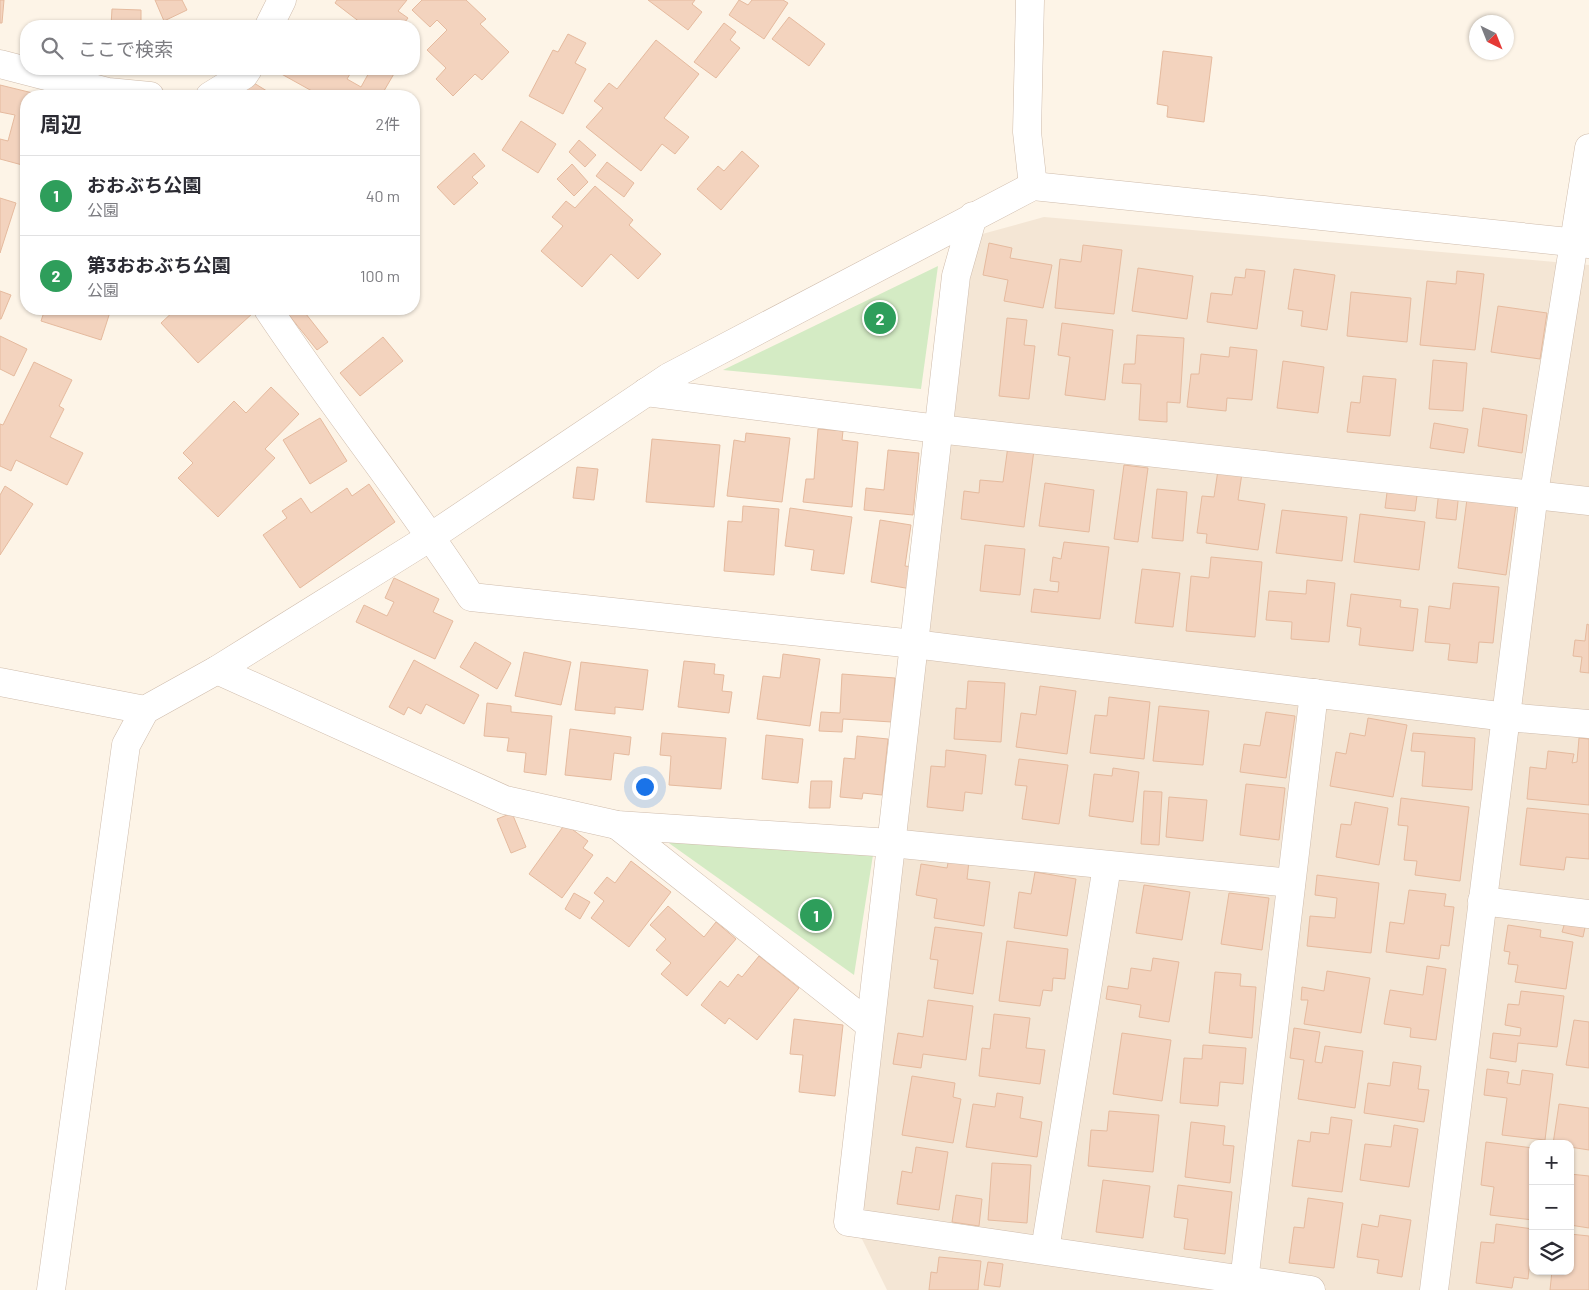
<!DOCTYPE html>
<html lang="ja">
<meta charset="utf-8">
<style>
:root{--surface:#fff;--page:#f7f7f7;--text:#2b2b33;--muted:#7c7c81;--line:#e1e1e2;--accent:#0b8043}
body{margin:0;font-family:Barlow,"Noto Sans JP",sans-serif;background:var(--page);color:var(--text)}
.controls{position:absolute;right:15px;bottom:15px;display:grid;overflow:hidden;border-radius:10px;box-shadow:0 1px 4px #0004}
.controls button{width:45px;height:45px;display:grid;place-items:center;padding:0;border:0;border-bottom:1px solid var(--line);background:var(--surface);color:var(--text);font:25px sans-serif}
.compass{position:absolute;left:1469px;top:15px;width:45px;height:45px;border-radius:50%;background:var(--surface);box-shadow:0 1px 4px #0004;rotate:137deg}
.you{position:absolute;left:644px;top:786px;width:18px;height:18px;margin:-12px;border:4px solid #fff;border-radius:50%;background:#1a73e8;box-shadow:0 0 0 8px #1a73e833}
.badge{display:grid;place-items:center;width:32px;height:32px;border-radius:50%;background:var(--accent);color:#fff;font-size:16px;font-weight:700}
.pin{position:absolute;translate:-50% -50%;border:2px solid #fff;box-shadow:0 1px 5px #0006}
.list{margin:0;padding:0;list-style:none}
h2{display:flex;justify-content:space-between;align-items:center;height:65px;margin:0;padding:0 20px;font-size:21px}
h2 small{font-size:16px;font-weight:400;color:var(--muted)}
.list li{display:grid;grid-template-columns:32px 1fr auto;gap:15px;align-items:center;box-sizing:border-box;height:80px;padding:0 20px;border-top:1px solid var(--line)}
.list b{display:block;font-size:19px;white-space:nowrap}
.list p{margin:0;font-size:16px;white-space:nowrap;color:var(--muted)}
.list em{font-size:16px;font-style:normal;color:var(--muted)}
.icon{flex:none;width:28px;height:28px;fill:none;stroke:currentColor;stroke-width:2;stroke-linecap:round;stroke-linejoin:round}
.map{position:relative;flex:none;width:1589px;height:1290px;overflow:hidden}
.search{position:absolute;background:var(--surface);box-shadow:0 1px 4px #0004;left:20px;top:20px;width:400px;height:55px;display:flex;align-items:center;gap:12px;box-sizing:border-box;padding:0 18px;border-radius:20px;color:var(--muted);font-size:19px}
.panel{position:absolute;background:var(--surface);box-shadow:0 1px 4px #0004;left:20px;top:90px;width:400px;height:225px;border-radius:20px}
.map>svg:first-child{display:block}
</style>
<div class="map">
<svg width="1589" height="1290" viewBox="0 0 1589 1290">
<rect width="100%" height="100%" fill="#fdf4e7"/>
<!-- residential -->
<path fill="#f4e6d5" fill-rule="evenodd" d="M1044,217L1589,265V1290H887L861,1237V1217L975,236ZM1533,1144H1570V1271H1533Z"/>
<!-- green -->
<g fill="#d4ebc4">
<polygon points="938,266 921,389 723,370"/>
<polygon points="666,841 873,855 854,975"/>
</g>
<!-- building -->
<g fill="#f3d3be" stroke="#e5ba9e">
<polygon points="0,0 4,0 2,23 0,23"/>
<polygon points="155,0 182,0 187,10 164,21"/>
<polygon points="337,0 407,0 398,11 408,18 402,26 365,26 335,3"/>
<polygon points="422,0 466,0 486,19 480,24 509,52 482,80 475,74 453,96 436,79 446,68 427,50 447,30 437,20 430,27 412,10"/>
<polygon points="648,0 695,0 692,4 702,12 688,30"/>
<polygon points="739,0 748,5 752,0 783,0 788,3 764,39 729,15"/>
<polygon points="112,9 141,10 141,26 111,26"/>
<polygon points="789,17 825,44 809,66 772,39"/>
<polygon points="724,23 736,32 730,40 740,48 716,78 694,62"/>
<polygon points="568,34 586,43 575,63 586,69 563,114 529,96 553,50 558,52"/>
<polygon points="656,40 699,74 664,118 689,137 675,154 662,144 641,171 586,127 603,108 594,101 609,83 617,89"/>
<polygon points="1163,51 1212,57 1204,122 1167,117 1168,106 1157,104"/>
<polygon points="277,69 353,69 347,79 361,87 371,69 389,69 395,72 381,96 321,96 276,71"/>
<polygon points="249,80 275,96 239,96"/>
<polygon points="0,85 45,96 26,96 26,166 0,159 0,139 8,141 15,115 0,112"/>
<polygon points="521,121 556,144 538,173 502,150"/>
<polygon points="579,140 596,155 585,167 569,152"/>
<polygon points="742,151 759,166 721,210 697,189 718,166 724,171"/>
<polygon points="474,153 485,166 472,177 478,183 454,205 437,187"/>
<polygon points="607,162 634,183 624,197 596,176"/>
<polygon points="572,164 588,182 574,196 557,179"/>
<polygon points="595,186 633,220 629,225 661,254 638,279 611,254 582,287 541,251 563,226 552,217 566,201 575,208"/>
<polygon points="0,198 16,203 0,253"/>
<polygon points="989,243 1012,248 1010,258 1052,265 1043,308 1004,301 1008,280 983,275"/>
<polygon points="1083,245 1122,250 1114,314 1055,308 1060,259 1081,262"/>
<polygon points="1138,268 1193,276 1187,319 1132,311"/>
<polygon points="1246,269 1265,271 1257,329 1207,322 1211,293 1232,295 1235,277 1245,278"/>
<polygon points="1294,269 1335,275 1327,330 1301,326 1303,311 1288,309"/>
<polygon points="1457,271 1484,274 1475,350 1420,345 1427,281 1456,284"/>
<polygon points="0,291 11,295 1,319 0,319"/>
<polygon points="1351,292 1411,298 1407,342 1347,336"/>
<polygon points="1498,306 1547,313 1540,359 1491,352"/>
<polygon points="45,309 111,309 101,340 41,321"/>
<polygon points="176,309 249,309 253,313 198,363 161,323"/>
<polygon points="284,309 313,309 306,314 328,342 317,350"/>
<polygon points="1007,318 1027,320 1024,345 1035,346 1029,399 999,396"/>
<polygon points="1062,323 1113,330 1105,400 1065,395 1070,357 1058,355"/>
<polygon points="1137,335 1184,338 1180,403 1167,402 1167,422 1139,420 1141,384 1122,383 1124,364 1135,364"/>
<polygon points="0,336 27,349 14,376 0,369"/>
<polygon points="383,337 403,361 360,396 340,373"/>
<polygon points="1230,347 1257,350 1252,400 1227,398 1226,411 1187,407 1191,374 1199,374 1201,354 1229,357"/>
<polygon points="1433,360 1467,363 1463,411 1429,409"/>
<polygon points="1283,361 1324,367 1318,413 1277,408"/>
<polygon points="34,362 72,380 59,406 64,409 50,437 83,453 67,485 16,460 11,471 0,466 0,424 3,425"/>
<polygon points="1363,376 1396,379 1390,436 1347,432 1351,402 1360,403"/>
<polygon points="271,387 299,414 265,449 275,458 218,517 178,478 193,463 183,453 234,401 246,413"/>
<polygon points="1483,408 1527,415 1522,453 1478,446"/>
<polygon points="320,418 347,461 310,484 283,440"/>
<polygon points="1434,423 1468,429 1464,453 1430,448"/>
<polygon points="818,429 843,431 842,440 858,442 852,507 803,502 806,479 814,479"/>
<polygon points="746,433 790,438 782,502 727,496 734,440 745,442"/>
<polygon points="652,439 720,445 714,507 646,502"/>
<polygon points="1008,446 1034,450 1024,527 961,519 964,491 979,493 980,480 1003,482"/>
<polygon points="888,450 919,453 913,515 864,510 866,488 884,490"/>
<polygon points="1124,465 1148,468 1138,542 1114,539"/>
<polygon points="577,467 598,469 594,500 573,498"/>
<polygon points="1218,470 1242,473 1238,500 1265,504 1258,550 1206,543 1207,534 1197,533 1202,496 1214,497"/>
<polygon points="1045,483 1094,490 1089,532 1039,526"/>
<polygon points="369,484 395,522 300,588 263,535 287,518 282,511 301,498 311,513 347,488 352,496"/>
<polygon points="1388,485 1418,488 1415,511 1385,508"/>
<polygon points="5,486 33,504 0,555 0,495"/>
<polygon points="1157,489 1187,492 1183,541 1152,538"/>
<polygon points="1439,490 1459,492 1456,520 1436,518"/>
<polygon points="1467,499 1516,505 1506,575 1458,568"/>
<polygon points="743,506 779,509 774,575 724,571 728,521 742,522"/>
<polygon points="790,508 852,517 844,574 811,570 814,550 785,546"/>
<polygon points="1282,510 1347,517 1342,561 1276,553"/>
<polygon points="1360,514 1425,522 1419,570 1354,562"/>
<polygon points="880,520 911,525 905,566 914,567 911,589 871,582"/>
<polygon points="1064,542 1109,547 1100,619 1031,612 1034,589 1058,592 1059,582 1050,581 1053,557 1061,559"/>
<polygon points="985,545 1025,549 1020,595 980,591"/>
<polygon points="1211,557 1262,562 1255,637 1186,631 1191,576 1209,578"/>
<polygon points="1142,569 1180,573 1173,627 1135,623"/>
<polygon points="394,578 439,599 433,612 453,621 435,659 356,622 364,605 387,616 394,602 385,598"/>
<polygon points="1307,580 1335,583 1329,642 1291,639 1292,622 1266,620 1269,591 1306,594"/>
<polygon points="1453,583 1499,587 1493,643 1479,642 1477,663 1448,660 1450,644 1425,642 1429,606 1450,609"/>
<polygon points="1351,594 1401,600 1400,607 1418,609 1413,651 1359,645 1361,628 1347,626"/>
<polygon points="1587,624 1589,625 1589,673 1580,672 1582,657 1573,656 1575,640 1585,641"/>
<polygon points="475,642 511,663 497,689 460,667"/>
<polygon points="524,652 571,662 561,705 515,696"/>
<polygon points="783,654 820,659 810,726 757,719 763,676 780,678"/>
<polygon points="414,660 479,695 464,724 426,704 421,714 408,707 404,715 389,707"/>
<polygon points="684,661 715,664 714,674 724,675 722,691 732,692 729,713 678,707"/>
<polygon points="581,662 648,670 643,710 615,707 615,714 575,710"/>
<polygon points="842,674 895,678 892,722 843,719 842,732 819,731 821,712 840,713"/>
<polygon points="968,681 1005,683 1001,742 954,739 956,708 966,709"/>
<polygon points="1040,686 1076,691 1067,754 1016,747 1021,713 1036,715"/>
<polygon points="1109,697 1150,702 1144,759 1090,753 1095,715 1107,716"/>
<polygon points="487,703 511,706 511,712 552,716 546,775 524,772 526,753 507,751 509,738 484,736"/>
<polygon points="1159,706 1209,711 1203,765 1153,761"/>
<polygon points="1266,712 1295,716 1286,778 1240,772 1244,744 1260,746"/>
<polygon points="1368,718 1407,725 1393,797 1330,786 1336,752 1346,754 1350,733 1365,736"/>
<polygon points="570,729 631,737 629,755 614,753 611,780 565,775"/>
<polygon points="662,733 726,738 721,789 669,785 671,756 660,755"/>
<polygon points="1413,733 1475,738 1472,790 1422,786 1425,752 1411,751"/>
<polygon points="766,735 803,739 798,783 762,779"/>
<polygon points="857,736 888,739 882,795 863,793 862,799 840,797 844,758 855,759"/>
<polygon points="1579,738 1589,739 1589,805 1527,799 1530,767 1546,769 1548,751 1574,754 1572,763 1577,762"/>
<polygon points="946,750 986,755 982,794 965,792 963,811 927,807 931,766 945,767"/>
<polygon points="1019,759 1068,765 1059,824 1022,819 1027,786 1015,785"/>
<polygon points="1113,768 1139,772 1133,822 1089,816 1094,774 1112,776"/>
<polygon points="811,781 832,781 830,808 809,808"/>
<polygon points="1246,784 1285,788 1279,840 1240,835"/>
<polygon points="1144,791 1162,792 1159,845 1141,844"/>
<polygon points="1169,797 1207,800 1203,841 1166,837"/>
<polygon points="1401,798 1469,807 1460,881 1415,875 1417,861 1404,860 1408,826 1398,825"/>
<polygon points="1355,802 1388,808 1379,865 1336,857 1341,824 1351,825"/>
<polygon points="1527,808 1589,814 1589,859 1566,857 1564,870 1520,865"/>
<polygon points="512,813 526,847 511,853 497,819"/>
<polygon points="565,824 588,841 583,848 593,855 562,898 529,874"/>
<polygon points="949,858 969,861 967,879 990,882 984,926 934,918 937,899 916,895 921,864 947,868"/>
<polygon points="631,861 671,892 629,947 591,918 604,901 594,893 607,877 615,883"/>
<polygon points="1035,872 1076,879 1067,936 1014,928 1019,892 1031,894"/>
<polygon points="1317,875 1379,883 1371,953 1307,946 1310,916 1335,918 1337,898 1315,895"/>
<polygon points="1144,885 1190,892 1182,940 1136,933"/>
<polygon points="1409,890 1446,894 1444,906 1454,907 1449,946 1441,945 1439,959 1386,952 1390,922 1404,924"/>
<polygon points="574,893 590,902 580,919 565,909"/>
<polygon points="1229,893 1269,898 1262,950 1221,944"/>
<polygon points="668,906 704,937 716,922 736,939 687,996 661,974 671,963 656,950 666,939 650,925"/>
<polygon points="1566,919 1586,923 1583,937 1562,932"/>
<polygon points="1508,925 1541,930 1540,937 1573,942 1566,989 1515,982 1518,965 1508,964 1510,952 1504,951"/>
<polygon points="935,927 982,933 973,994 934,988 938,960 930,959"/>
<polygon points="1007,941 1068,949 1065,979 1053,978 1052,991 1043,990 1040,1006 999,1001"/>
<polygon points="759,956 799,988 757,1040 729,1018 725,1024 701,1005 720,981 728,987 738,974 742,977"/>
<polygon points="1153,958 1179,962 1169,1022 1139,1017 1141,1005 1106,999 1108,986 1128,989 1131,968 1151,971"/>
<polygon points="1427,966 1446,969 1436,1040 1410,1037 1411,1028 1384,1024 1390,990 1423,995"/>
<polygon points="1327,971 1370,978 1361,1033 1304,1024 1308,1000 1301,1000 1302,987 1324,991"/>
<polygon points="1215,972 1241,974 1240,986 1256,987 1252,1038 1209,1033"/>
<polygon points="1521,991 1564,996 1557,1047 1518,1043 1516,1062 1490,1058 1493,1033 1520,1036 1521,1028 1505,1025 1508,1004 1519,1005"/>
<polygon points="928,1000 973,1006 966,1060 923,1054 921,1068 893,1064 898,1033 923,1037"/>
<polygon points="994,1014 1030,1018 1026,1048 1045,1050 1040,1084 979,1076 982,1048 990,1049"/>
<polygon points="794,1019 843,1025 835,1096 799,1092 803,1055 790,1054"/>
<polygon points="1574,1020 1589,1022 1589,1068 1566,1065"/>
<polygon points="1294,1028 1320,1032 1315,1062 1322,1063 1325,1046 1363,1051 1355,1108 1298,1099 1304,1060 1290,1058"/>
<polygon points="1122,1033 1171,1040 1162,1101 1113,1094"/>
<polygon points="1203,1045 1246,1048 1243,1084 1220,1082 1218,1106 1180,1103 1184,1058 1202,1059"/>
<polygon points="1393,1062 1421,1066 1418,1089 1429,1090 1424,1122 1364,1113 1368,1083 1390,1086"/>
<polygon points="1487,1069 1509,1072 1507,1083 1520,1085 1522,1070 1553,1074 1545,1140 1502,1135 1507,1098 1484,1095"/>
<polygon points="912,1076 955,1083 953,1097 961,1099 953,1143 902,1135"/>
<polygon points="997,1093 1023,1097 1020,1118 1042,1122 1037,1157 966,1147 973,1104 995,1107"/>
<polygon points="1559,1104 1589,1108 1589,1150 1570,1147 1570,1144 1553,1144"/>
<polygon points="1109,1111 1159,1115 1153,1172 1088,1166 1091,1130 1107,1131"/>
<polygon points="1331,1117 1352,1120 1342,1192 1292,1186 1298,1140 1310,1142 1311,1132 1329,1134"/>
<polygon points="1191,1122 1225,1126 1223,1145 1234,1146 1230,1183 1185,1177"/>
<polygon points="1394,1125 1418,1129 1409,1187 1360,1180 1365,1144 1391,1147"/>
<polygon points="1486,1142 1533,1148 1533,1220 1490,1215 1494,1187 1481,1185"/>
<polygon points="916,1147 948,1152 939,1210 897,1204 902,1171 912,1173"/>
<polygon points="992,1163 1031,1165 1027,1223 988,1220"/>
<polygon points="1570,1174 1589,1176 1589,1228 1570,1225"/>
<polygon points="1103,1180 1150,1186 1143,1238 1096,1232"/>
<polygon points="1178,1185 1232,1192 1225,1254 1184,1249 1188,1219 1174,1217"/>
<polygon points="956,1195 982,1199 979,1226 952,1222"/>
<polygon points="1308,1198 1343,1203 1334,1268 1289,1263 1294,1227 1304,1228"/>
<polygon points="1380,1215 1411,1220 1402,1277 1377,1273 1379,1260 1357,1257 1362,1224 1378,1227"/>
<polygon points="1496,1224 1533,1229 1528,1279 1514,1277 1512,1288 1476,1283 1481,1242 1494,1243"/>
<polygon points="1570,1234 1589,1236 1589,1290 1550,1290 1552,1271 1570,1271"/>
<polygon points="939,1257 981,1261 978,1290 929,1290 931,1272 937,1273"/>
<polygon points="988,1262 1003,1264 1000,1287 984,1285"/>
</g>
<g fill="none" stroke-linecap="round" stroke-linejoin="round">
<defs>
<g id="street">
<polyline points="1030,0 1027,132 1033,186"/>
<polyline points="269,26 282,0"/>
<polyline points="0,64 108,92 150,96"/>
<polyline points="210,96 244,75 248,69"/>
<polyline points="973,216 956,276 848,1222 1311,1290"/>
<path d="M268,309C333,407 407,498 471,597L914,644L1507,717L1589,724"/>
<polyline points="646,392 938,429 1589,501"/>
<polyline points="217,670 505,800 617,825 891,843 1291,883"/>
<polyline points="0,682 145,710 217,670 432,536 669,377 1033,186 1589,244"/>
<polyline points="617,825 870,1025"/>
<polyline points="1482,901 1589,914"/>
<polyline points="1045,1250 1107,866"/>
<polyline points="51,1290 126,745 145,710"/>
<polyline points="1243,1290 1314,693"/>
<polyline points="1434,1290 1534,493 1589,148"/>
</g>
</defs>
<!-- street casing -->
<use href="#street" stroke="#cfbcac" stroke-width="29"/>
<!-- street -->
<use href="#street" stroke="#fff" stroke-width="28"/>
</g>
</svg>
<div class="controls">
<button>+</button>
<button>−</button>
<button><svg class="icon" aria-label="layers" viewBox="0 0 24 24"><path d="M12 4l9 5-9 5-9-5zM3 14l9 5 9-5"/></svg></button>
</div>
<svg class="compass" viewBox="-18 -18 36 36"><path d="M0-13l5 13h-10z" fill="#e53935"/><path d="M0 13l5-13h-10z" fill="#7c7c81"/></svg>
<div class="you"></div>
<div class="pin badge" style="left:816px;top:915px;background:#2e9e5b">1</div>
<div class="pin badge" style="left:880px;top:318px;background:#2e9e5b">2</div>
<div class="search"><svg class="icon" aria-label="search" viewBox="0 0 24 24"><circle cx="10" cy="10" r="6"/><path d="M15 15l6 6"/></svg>ここで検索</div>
<section class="panel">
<h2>周辺<small>2件</small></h2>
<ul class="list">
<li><span class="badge" style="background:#2e9e5b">1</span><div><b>おおぶち公園</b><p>公園</p></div><em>40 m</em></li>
<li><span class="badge" style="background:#2e9e5b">2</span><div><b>第3おおぶち公園</b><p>公園</p></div><em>100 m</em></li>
</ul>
</section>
</div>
